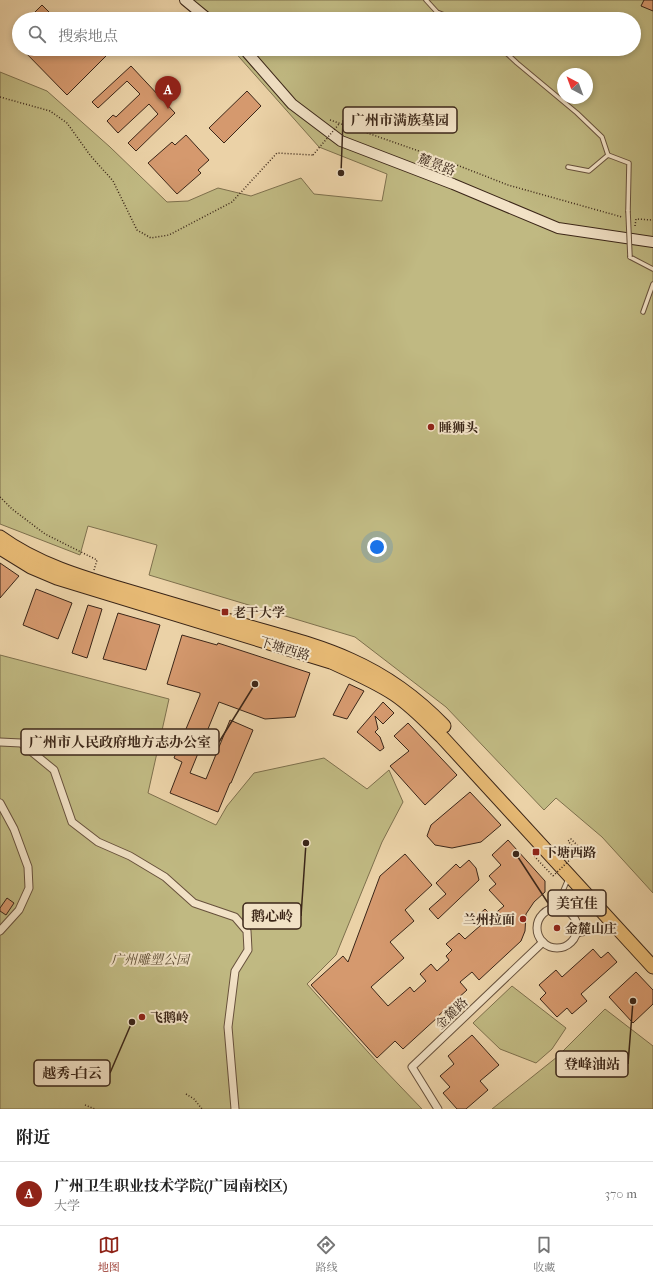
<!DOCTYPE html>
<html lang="zh">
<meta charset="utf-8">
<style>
:root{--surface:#fff;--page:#f6f6f6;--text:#222;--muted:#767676;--line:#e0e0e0;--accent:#8f2418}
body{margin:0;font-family:"IM FELL French Canon","Noto Serif SC",serif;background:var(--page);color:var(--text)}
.compass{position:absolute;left:557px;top:68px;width:36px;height:36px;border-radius:50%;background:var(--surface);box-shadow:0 2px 6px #0003;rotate:319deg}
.you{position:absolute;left:377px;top:547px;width:14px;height:14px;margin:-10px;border:3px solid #fff;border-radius:50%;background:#1a73e8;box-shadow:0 0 0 6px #1a73e833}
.badge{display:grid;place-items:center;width:26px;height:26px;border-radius:50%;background:var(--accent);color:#fff;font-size:13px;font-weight:700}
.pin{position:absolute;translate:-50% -33px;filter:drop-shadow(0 1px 2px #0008)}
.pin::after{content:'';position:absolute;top:21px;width:14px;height:12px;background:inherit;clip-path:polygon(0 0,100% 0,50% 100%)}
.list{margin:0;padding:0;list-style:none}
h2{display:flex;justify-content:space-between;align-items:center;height:52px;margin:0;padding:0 16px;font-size:17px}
h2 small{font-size:13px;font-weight:400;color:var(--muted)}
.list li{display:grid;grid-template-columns:26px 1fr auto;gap:12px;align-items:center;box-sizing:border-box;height:64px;padding:0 16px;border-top:1px solid var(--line)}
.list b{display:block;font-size:15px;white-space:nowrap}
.list p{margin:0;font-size:13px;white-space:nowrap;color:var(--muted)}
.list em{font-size:13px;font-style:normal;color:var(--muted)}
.icon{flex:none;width:22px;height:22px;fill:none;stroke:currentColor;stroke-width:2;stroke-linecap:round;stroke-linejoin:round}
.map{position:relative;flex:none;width:653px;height:1109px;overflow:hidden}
.search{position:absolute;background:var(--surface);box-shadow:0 2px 6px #0003;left:12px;right:12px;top:12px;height:44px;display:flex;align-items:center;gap:10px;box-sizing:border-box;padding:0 14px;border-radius:22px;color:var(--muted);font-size:15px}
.sheet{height:116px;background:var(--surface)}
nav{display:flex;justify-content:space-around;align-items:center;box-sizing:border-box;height:56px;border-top:1px solid var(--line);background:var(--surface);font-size:11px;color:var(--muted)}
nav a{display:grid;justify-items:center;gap:2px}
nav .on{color:var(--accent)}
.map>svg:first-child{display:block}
</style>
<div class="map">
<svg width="653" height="1109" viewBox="0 0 653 1109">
<rect width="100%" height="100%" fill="#ebd2a7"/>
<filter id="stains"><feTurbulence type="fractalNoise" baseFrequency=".005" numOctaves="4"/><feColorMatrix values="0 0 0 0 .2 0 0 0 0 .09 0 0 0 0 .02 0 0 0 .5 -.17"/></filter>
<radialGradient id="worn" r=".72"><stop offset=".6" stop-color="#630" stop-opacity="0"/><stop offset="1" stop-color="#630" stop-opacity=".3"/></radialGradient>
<!-- green -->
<g fill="#c0b982" stroke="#7e704d" fill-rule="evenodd">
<path d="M190,0H653V893L602,837L556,798L544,810L446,707L355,637L149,575L157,545L88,526L80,555L0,524V72L47,91L110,147L167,202L188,201L218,188L251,196L301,178L314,194L382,201L387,174L319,147L232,49H634V19H206ZM563,74H587V98H563Z"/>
<polygon points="0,655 169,699 148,793 216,825 227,806 254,773 324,758 367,789 389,770 403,802 382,842 336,955 307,984 377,1062 422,1109 0,1109"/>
<polygon points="512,986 566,1028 552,1049 536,1063 500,1049 473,1023"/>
<polygon points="605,1009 653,1046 653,1109 492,1109 557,1057"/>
</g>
<!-- building -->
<g fill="#d5996e" stroke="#3b2618">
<polygon points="644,0 653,0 653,11 641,6"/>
<polygon points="42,5 56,19 28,19"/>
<polygon points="22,49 102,49 108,54 67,95"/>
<polygon points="131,66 175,113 136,151 128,143 158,114 149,104 118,133 107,121 113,115 116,117 140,94 127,81 98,108 92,102"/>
<polygon points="247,91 261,106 224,143 209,128"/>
<polygon points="186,135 209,160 198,170 201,173 177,194 148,163 172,142 175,145"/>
<polygon points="0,563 19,576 0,598"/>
<polygon points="36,589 72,603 58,639 23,625"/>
<polygon points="88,605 102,609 87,658 72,653"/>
<polygon points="118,613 160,625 146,670 103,659"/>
<polygon points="182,635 217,645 218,643 310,673 295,717 265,719 219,702 190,773 206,779 230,720 253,730 231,783 230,783 218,812 170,793 182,762 174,758 200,695 200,693 167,684"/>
<polygon points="349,684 364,691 347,719 333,715"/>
<polygon points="383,702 394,713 383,724 375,716 378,729 375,732 380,737 384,748 380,751 357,732"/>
<polygon points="408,723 457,775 425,805 390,766 409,751 394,736"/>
<polygon points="470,792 501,825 481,842 452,848 435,845 427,836 431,825"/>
<polygon points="508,840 545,881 545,892 534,902 526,914 525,931 521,941 479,980 472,972 460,982 467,990 437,1017 438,1017 403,1049 395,1041 377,1058 311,985 343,956 348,962 380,876 405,854 432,885 405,910 414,921 390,942 404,958 371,987 388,1006 410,987 414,992 426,981 420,974 431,964 437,971 449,960 446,956 452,950 446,944 459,933 465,939 481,925 475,918 485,909 492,916 504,906 489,890 496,884 489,876 501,865 492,855"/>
<polygon points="469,860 476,868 479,880 438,919 429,909 446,894 436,883 456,864 460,868"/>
<polygon points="7,898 14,903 6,915 0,911 0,908"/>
<polygon points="593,949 601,958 608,952 617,962 581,994 587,1001 572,1014 567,1008 557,1017 540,999 546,993 539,985 556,970 562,977"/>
<polygon points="636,972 653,990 653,1004 633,1023 609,997"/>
<polygon points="472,1035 499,1065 480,1081 488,1090 466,1109 457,1109 443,1093 450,1087 440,1076 454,1064 448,1056"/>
</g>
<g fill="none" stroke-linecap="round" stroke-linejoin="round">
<defs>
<g id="lane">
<polyline points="426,0 437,12 454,19"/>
<polyline points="502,49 517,63 577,113 602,137 608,155"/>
<polyline points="568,167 589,171 608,155 629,163 628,211"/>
<polyline points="630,257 653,269"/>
<polyline points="643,312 653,284"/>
<polyline points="556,907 568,879"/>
<polyline points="576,935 612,927"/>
</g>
<g id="street">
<polyline points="0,742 21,743 54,770 72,822 98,842 130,856 165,877 194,903 235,917 247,931 248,950 235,971 228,1027 235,1109"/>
<polyline points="0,803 14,829 28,867 29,888 19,910 0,931"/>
<circle cx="557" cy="928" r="20"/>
<polyline points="438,1109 412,1067 543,942"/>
</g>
<g id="secondary">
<polyline points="185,0 208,19"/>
<polyline points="244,49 292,104 341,141 453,184 558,228 653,242"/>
</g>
<g id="highway">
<path d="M0,537C37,564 81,577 125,590C166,602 206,614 247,626C282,636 318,645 351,660C387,676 417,698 444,726"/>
<path d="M0,548L31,567L57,578L331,662C353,672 374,681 394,694C412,706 427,722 442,737L653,967"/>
</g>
</defs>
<!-- lane casing -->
<use href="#lane" stroke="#67513c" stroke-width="5.5"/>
<!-- street casing -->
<use href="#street" stroke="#67513c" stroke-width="9"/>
<!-- secondary casing -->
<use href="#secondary" stroke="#3b2618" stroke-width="12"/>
<!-- highway casing -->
<use href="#highway" stroke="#3b2618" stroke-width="15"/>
<!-- path -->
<g stroke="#3b2618" stroke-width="1.5" stroke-dasharray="1 2" stroke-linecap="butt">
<polyline points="0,97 50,111 67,123 90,155 113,181 137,230 151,238 169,235 232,202 277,153 313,155"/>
<polyline points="330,120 439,158 508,185 622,217"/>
<polyline points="635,226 636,219 653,220"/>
<polyline points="0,497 12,509 45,534 97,560 94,570"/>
<polyline points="568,847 577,857"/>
<polyline points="572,852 575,849 568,841 571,839 581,849"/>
<polyline points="536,854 534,856 553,876"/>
<polyline points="186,1094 194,1099 202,1109"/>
<polyline points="85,1105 95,1109"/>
</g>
<!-- lane -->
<use href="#lane" stroke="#f2e2c6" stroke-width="3.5"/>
<!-- street -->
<use href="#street" stroke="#f2e2c6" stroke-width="7"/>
<!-- secondary -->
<use href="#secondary" stroke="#f2e2c6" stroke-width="10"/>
<!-- highway -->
<use href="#highway" stroke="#e6b974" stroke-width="13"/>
<defs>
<polyline id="lane-bridge" points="628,211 630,257"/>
</defs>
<!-- lane-bridge casing -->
<use href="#lane-bridge" stroke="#67513c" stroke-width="5.5" stroke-linecap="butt"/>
<!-- path-bridge -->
<g stroke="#3b2618" stroke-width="1.5" stroke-dasharray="1 2" stroke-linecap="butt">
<polyline points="313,155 339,124"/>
<polyline points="553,876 581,849"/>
</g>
<!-- lane-bridge -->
<use href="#lane-bridge" stroke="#f2e2c6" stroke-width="3.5"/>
</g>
<!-- markers -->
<g fill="#8f2418" stroke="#f2e2c6" stroke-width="1.5">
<circle cx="431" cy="427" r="4"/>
<rect x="221" y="608" width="8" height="8" rx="2"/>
<rect x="532" y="848" width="8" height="8" rx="2"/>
<circle cx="523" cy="919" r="4"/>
<circle cx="557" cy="928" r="4"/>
<circle cx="142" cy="1017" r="4"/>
</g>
<g text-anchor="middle" stroke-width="4" stroke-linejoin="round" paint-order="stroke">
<!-- street labels -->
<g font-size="13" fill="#3b2618" stroke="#f2e2c6">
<text transform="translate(437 164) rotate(21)" y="5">麓景路</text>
<text transform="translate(285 648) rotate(17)" y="5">下塘西路</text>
<text transform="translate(451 1013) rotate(-44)" y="5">金麓路</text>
</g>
<!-- poi labels -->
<g font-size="13" font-weight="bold" fill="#3b2618" stroke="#f2e2c6" text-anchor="start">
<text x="439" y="432">睡狮头</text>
<text x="233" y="617">老干大学</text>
<text x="544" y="857">下塘西路</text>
<text x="515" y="924" text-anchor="end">兰州拉面</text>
<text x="565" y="933">金麓山庄</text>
<text x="150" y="1022">飞鹅岭</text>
</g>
<!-- park labels -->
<g font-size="13" font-style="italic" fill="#5c4b32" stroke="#f2e2c6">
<text x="150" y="964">广州雕塑公园</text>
</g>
</g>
<!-- callouts -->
<path fill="none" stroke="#3b2618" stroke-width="1.5" d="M341 173L343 120M255 684L219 742M516 854L548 903M306 843L301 916M633 1001L628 1064M132 1022L110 1073"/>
<g fill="#3b2618" stroke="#f2e2c6" stroke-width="1.5">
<circle cx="341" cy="173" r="4"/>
<circle cx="255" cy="684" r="4"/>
<circle cx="516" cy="854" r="4"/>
<circle cx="306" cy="843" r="4"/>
<circle cx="633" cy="1001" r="4"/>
<circle cx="132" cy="1022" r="4"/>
</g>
<g fill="#f2e2c6" stroke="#3b2618" stroke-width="1.5">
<rect x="343" y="107" width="114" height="26" rx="4"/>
<rect x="21" y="729" width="198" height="26" rx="4"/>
<rect x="548" y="890" width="58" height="26" rx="4"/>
<rect x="243" y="903" width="58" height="26" rx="4"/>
<rect x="556" y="1051" width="72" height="26" rx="4"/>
<rect x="34" y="1060" width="76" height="26" rx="4"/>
</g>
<g font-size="14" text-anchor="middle" font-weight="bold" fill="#3b2618">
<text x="400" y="125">广州市满族墓园</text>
<text x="120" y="747">广州市人民政府地方志办公室</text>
<text x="577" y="908">美宜佳</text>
<text x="272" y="921">鹅心岭</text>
<text x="592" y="1069">登峰油站</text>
<text x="72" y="1078">越秀-白云</text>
</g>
<rect width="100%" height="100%" filter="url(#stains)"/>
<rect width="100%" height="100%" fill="url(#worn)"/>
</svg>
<svg class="compass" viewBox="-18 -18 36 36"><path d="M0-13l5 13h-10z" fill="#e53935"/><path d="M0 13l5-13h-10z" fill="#767676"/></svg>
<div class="you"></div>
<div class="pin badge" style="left:168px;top:109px">A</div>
<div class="search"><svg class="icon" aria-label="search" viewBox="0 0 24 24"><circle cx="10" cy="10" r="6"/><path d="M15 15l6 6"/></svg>搜索地点</div>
</div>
<section class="sheet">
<h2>附近<small></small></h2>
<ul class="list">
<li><span class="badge">A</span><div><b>广州卫生职业技术学院(广园南校区)</b><p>大学</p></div><em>370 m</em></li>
</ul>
</section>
<nav>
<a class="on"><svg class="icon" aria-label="map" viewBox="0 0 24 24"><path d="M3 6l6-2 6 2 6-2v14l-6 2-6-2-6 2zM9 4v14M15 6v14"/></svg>地图</a>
<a><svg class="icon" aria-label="directions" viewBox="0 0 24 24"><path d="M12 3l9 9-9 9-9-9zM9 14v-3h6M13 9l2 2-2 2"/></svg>路线</a>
<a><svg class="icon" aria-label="saved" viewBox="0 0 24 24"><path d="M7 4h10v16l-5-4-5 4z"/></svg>收藏</a>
</nav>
